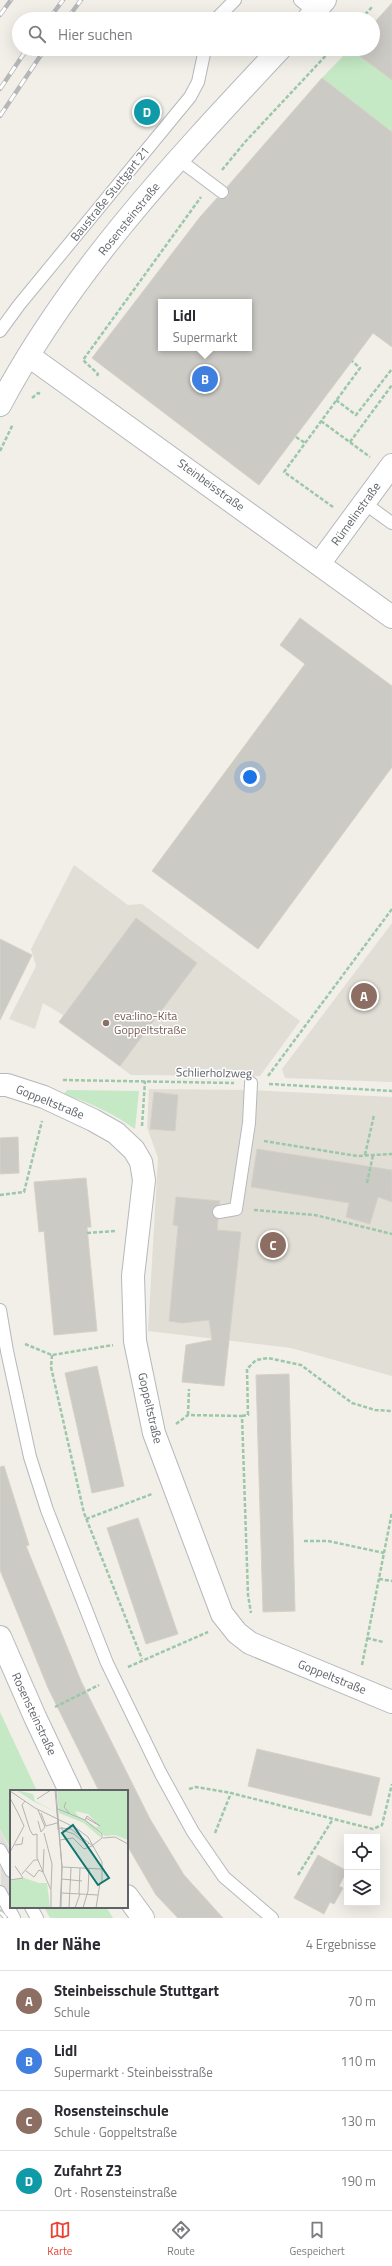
<!DOCTYPE html>
<html lang="de">
<meta charset="utf-8">
<style>
:root{--surface:#fff;--page:#f2f2f3;--text:#2b2b33;--muted:#7c7c81;--line:#e1e1e2;--accent:#ea4335}
body{margin:0;font-family:"Titillium Web",sans-serif;background:var(--page);color:var(--text)}
.controls{position:absolute;right:12px;bottom:12px;display:grid;overflow:hidden;border-radius:0px;box-shadow:0 4px 16px #0002}
.controls button{width:36px;height:36px;display:grid;place-items:center;padding:0;border:0;border-bottom:1px solid var(--line);background:var(--surface);color:var(--text);font:20px sans-serif}
.you{position:absolute;left:250px;top:777px;width:14px;height:14px;margin:-10px;border:3px solid #fff;border-radius:50%;background:#1a73e8;box-shadow:0 0 0 6px #1a73e833}
.badge{display:grid;place-items:center;width:26px;height:26px;border-radius:50%;background:var(--accent);color:#fff;font-size:13px;font-weight:700}
.pin{position:absolute;translate:-50% -50%;border:2px solid #fff;box-shadow:0 1px 4px #0006}
.popup{position:absolute;left:158px;top:299px;width:94px;height:52px;box-sizing:border-box;display:grid;place-content:center;border-radius:0px;background:var(--surface);filter:drop-shadow(0 1px 3px #0005);font-size:13px;white-space:nowrap;color:var(--muted)}
.popup b{font-size:15px;color:var(--text)}
.popup::after{content:'';position:absolute;left:50%;top:100%;margin-left:-8px;border:8px solid transparent;border-top-color:var(--surface)}
.list{margin:0;padding:0;list-style:none}
h2{display:flex;justify-content:space-between;align-items:center;height:52px;margin:0;padding:0 16px;font-size:17px}
h2 small{font-size:13px;font-weight:400;color:var(--muted)}
.list li{display:grid;grid-template-columns:26px 1fr auto;gap:12px;align-items:center;box-sizing:border-box;height:60px;padding:0 16px;border-top:1px solid var(--line)}
.list b{display:block;font-size:15px;white-space:nowrap}
.list p{margin:0;font-size:13px;white-space:nowrap;color:var(--muted)}
.list em{font-size:13px;font-style:normal;color:var(--muted)}
.icon{flex:none;width:22px;height:22px;fill:none;stroke:currentColor;stroke-width:2;stroke-linecap:round;stroke-linejoin:round}
.map{position:relative;flex:none;width:392px;height:1918px;overflow:hidden}
.search{position:absolute;background:var(--surface);box-shadow:0 4px 16px #0002;left:12px;right:12px;top:12px;height:44px;display:flex;align-items:center;gap:10px;box-sizing:border-box;padding:0 14px;border-radius:22px;color:var(--muted);font-size:15px}
.sheet{height:292px;background:var(--surface)}
nav{display:flex;justify-content:space-around;align-items:center;box-sizing:border-box;height:56px;border-top:1px solid var(--line);background:var(--surface);font-size:11px;color:var(--muted)}
nav a{display:grid;justify-items:center;gap:2px}
nav .on{color:var(--accent)}
.map>svg:first-child{display:block}
</style>
<div class="map">
<svg width="392" height="1918" viewBox="0 0 392 1918">
<rect width="100%" height="100%" fill="#f1efe8"/>
<!-- industrial -->
<polygon fill="#e0deda" points="0,1831 11,1851 11,1893 1,1899"/>
<!-- education -->
<g fill="#e1ded6">
<polygon points="74,865 128,905 142,904 300,1021 260,1076 131,1075 59,1022 63,1015 43,1003 35,1029 9,1019 36,966 31,949"/>
<polygon points="392,923 392,1082 285,1078 282,1069"/>
<polygon points="149,1089 251,1090 392,1097 392,1376 291,1348 148,1331 158,1158 147,1127"/>
</g>
<!-- green -->
<g fill="#c5e8c5">
<polygon points="350,49 392,80 392,132 322,78"/>
<path d="M67,1090L139,1091L135,1129C113,1113 90,1103 64,1094Z"/>
<polygon points="0,1712 37,1791 11,1791 11,1849 0,1830"/>
<polygon points="44,1907 106,1907 113,1918 50,1918"/>
</g>
<!-- building -->
<g fill="#cccac5" stroke="#d6d1c6" fill-rule="evenodd">
<polygon points="392,3 392,80 350,49 373,49 373,24"/>
<path d="M322,78L392,132V347L373,333L259,485L92,358L200,217L217,198L221,199L228,197L229,193L227,187ZM161,302H249V348H161Z"/>
<polygon points="300,618 392,686 392,767 258,949 152,871 305,664 280,645"/>
<polygon points="136,918 197,963 120,1066 59,1022"/>
<polygon points="0,939 32,955 0,1020"/>
<polygon points="154,1092 178,1095 175,1131 150,1129"/>
<polygon points="18,1137 19,1173 0,1174 0,1138"/>
<polygon points="257,1149 392,1170 392,1202 378,1197 370,1224 346,1217 349,1203 251,1187"/>
<polygon points="86,1178 91,1227 87,1227 97,1331 54,1335 44,1231 39,1232 34,1182"/>
<polygon points="176,1197 220,1201 219,1204 212,1210 213,1216 218,1219 217,1230 241,1232 224,1386 182,1382 186,1345 212,1340 209,1320 182,1323 169,1321 178,1226 173,1225"/>
<polygon points="97,1366 124,1486 92,1493 65,1373"/>
<polygon points="289,1374 295,1611 263,1612 256,1375"/>
<polygon points="4,1466 29,1545 26,1546 81,1681 150,1819 184,1875 223,1918 178,1918 156,1895 127,1845 127,1791 99,1791 48,1688 0,1570 0,1467"/>
<polygon points="138,1518 178,1634 146,1644 107,1528"/>
<polygon points="257,1749 380,1778 371,1816 248,1786"/>
<polygon points="318,1855 347,1871 339,1886 343,1888 334,1904 330,1902 324,1914 294,1898"/>
</g>
<g fill="none" stroke-linecap="round" stroke-linejoin="round">
<defs>
<g id="lane">
<polyline points="300,0 315,12"/>
<polyline points="216,19 235,0"/>
<polyline points="178,159 222,192"/>
<polyline points="0,331 19,305 190,97 198,82 205,49"/>
<polyline points="364,503 392,523"/>
<polyline points="219,1212 236,1209 249,1123 251,1083"/>
<polyline points="0,1310 7,1351 30,1457 47,1510 107,1663 161,1774 193,1832 224,1877 272,1918"/>
<polyline points="0,1850 11,1871"/>
<polyline points="0,1892 14,1918"/>
<polyline points="31,1907 37,1918"/>
</g>
<g id="street">
<polyline points="29,356 392,617"/>
<polyline points="319,564 392,465"/>
<polyline points="0,1085 7,1085 44,1097 93,1120 116,1133 134,1150 141,1162 144,1180 133,1276 135,1341 154,1433 222,1614 237,1633 250,1643 392,1702"/>
<polyline points="0,1637 35,1717 70,1791"/>
<polyline points="127,1896 143,1918"/>
</g>
<g id="secondary">
<polyline points="308,19 325,0"/>
<path d="M0,405C71,271 177,159 280,49"/>
</g>
</defs>
<!-- lane casing -->
<use href="#lane" stroke="#b5b8bc" stroke-width="14"/>
<!-- street casing -->
<use href="#street" stroke="#b5b8bc" stroke-width="24"/>
<!-- secondary casing -->
<use href="#secondary" stroke="#b6babf" stroke-width="24"/>
<!-- path -->
<g stroke="#9cc7a9" stroke-width="2.5" stroke-dasharray="4 2" stroke-linecap="butt">
<polyline points="361,19 373,6"/>
<polyline points="222,170 245,142 332,49"/>
<polyline points="97,376 98,374 83,360 201,197"/>
<polyline points="32,398 38,393 41,394"/>
<polyline points="336,400 356,415 392,369"/>
<polyline points="321,421 370,457"/>
<polyline points="296,437 305,443"/>
<polyline points="350,442 392,385"/>
<polyline points="0,451 13,424"/>
<polyline points="333,507 284,472 360,368 352,361"/>
<polyline points="268,1076 392,909"/>
<polyline points="63,1080 234,1083"/>
<polyline points="269,1084 392,1091"/>
<polyline points="142,1126 145,1081"/>
<polyline points="264,1141 357,1156 392,1154"/>
<polyline points="365,1155 374,1115"/>
<polyline points="367,1183 373,1155"/>
<polyline points="0,1195 24,1192 42,1121"/>
<polyline points="254,1210 315,1215 392,1234"/>
<polyline points="87,1233 115,1231"/>
<polyline points="25,1344 52,1355 113,1345"/>
<polyline points="52,1355 51,1367 84,1513 142,1659"/>
<polyline points="188,1415 189,1389"/>
<polyline points="242,1416 248,1415 247,1369 256,1360 268,1358 301,1365 352,1403 375,1410 392,1411"/>
<polyline points="176,1424 188,1415 242,1416 248,1595 251,1613"/>
<polyline points="86,1519 152,1494"/>
<polyline points="304,1541 328,1541 384,1553"/>
<polyline points="379,1579 392,1581"/>
<polyline points="367,1638 383,1642"/>
<polyline points="362,1665 392,1512"/>
<polyline points="128,1667 208,1632"/>
<polyline points="55,1707 99,1685"/>
<polyline points="189,1789 196,1787 231,1793"/>
<polyline points="215,1833 231,1793 373,1829 382,1825 392,1784"/>
<polyline points="298,1875 333,1819"/>
</g>
<!-- lane -->
<use href="#lane" stroke="#fff" stroke-width="12"/>
<!-- street -->
<use href="#street" stroke="#fff" stroke-width="22"/>
<!-- secondary -->
<use href="#secondary" stroke="#fff" stroke-width="22"/>
<defs>
<g id="rail">
<polyline points="0,15 11,0"/>
<polyline points="49,19 63,0"/>
<polyline points="67,19 81,0"/>
<polyline points="0,89 27,49"/>
<polyline points="0,116 45,49"/>
<polyline points="0,1912 6,1918"/>
</g>
</defs>
<!-- rail casing -->
<use href="#rail" stroke="#b6b7b8" stroke-width="4.5"/>
<!-- rail -->
<use href="#rail" stroke="#fff" stroke-width="3" stroke-dasharray="9" stroke-linecap="butt"/>
</g>
<!-- markers -->
<circle fill="#8d6e63" stroke="#fff" stroke-width="1.5" cx="106" cy="1023" r="4"/>
<g text-anchor="middle" stroke-width="3" stroke-linejoin="round" paint-order="stroke">
<!-- street labels -->
<g font-size="12" fill="#5f6368" stroke="#fff">
<text transform="translate(110 194) rotate(-51)" y="4">Baustraße Stuttgart 21</text>
<text transform="translate(129 219) rotate(-51)" y="4">Rosensteinstraße</text>
<text transform="translate(211 485) rotate(36)" y="4">Steinbeisstraße</text>
<text transform="translate(356 514) rotate(-54)" y="4">Rümelinstraße</text>
<text transform="translate(214 1073) rotate(1)" y="4">Schlierholzweg</text>
<text transform="translate(50 1102) rotate(22)" y="4">Goppeltstraße</text>
<text transform="translate(150 1408) rotate(77)" y="4">Goppeltstraße</text>
<text transform="translate(332 1677) rotate(22)" y="4">Goppeltstraße</text>
<text transform="translate(34 1714) rotate(65)" y="4">Rosensteinstraße</text>
</g>
<!-- education labels -->
<g font-size="12" fill="#785e54" stroke="#fff" text-anchor="start">
<text x="114" y="1020">eva:lino-Kita<tspan x="114" dy="14">Goppeltstraße</tspan></text>
</g>
</g>
<!-- overview -->
<g transform="translate(10 1790)">
<rect width="118" height="118" fill="#f1efe8"/>
<path d="M6,0L23,4L25,11L46,22L23,11ZM47,0H118V50L105,45L95,46L82,36L91,45L90,47L74,33L49,23ZM65,21L78,24L90,36L86,37L68,26ZM14,88L29,93H37L40,118H0V91Z" fill="#c5e8c5" fill-rule="evenodd"/>
<path fill="none" stroke="#b3b3b1" stroke-width="1" d="M45,0L52,77L50,118M46,0L52,77L51,118M0,1L25,18L66,38L78,47L92,72V91L90,94M0,8L8,23M27,9L41,0M15,11L12,15L20,40L23,45L27,44M56,12L54,17L60,24M47,18L48,40M48,19L75,30L92,44V48L83,55M31,23L36,36L47,33M75,30L76,28L90,36L77,26L76,28M28,31L31,42L35,37L28,20M52,37V40L64,44L77,55L79,53M49,38L61,39L84,57M34,43L42,74L41,99M27,44V68L41,100V118M93,48L105,47L118,54M50,50L63,48L74,59L82,56M5,55L12,54L13,47M0,62L14,36L8,23M5,76L13,88M52,77L91,79M16,81L24,87L29,80L33,82M33,82L34,59M12,84L24,70H28M52,89L72,91M0,90L13,88M52,103L88,105M69,104L70,78M59,118L61,78M65,118L70,104M73,118L78,101L79,79M86,118L90,93"/>
<path fill="#0f766e" fill-opacity="0.15" stroke="#0f766e" stroke-width="2" d="M63,35L99,88L88,95L52,43Z"/>
<rect width="118" height="118" fill="none" stroke="#5f6368" stroke-width="2"/>
</g>
</svg>
<div class="controls">
<button><svg class="icon" aria-label="locate" viewBox="0 0 24 24"><circle cx="12" cy="12" r="6"/><path d="M12 2v4M12 18v4M2 12h4M18 12h4"/></svg></button>
<button><svg class="icon" aria-label="layers" viewBox="0 0 24 24"><path d="M12 4l9 5-9 5-9-5zM3 14l9 5 9-5"/></svg></button>
</div>
<div class="you"></div>
<div class="pin badge" style="left:364px;top:996px;background:#8d6e63">A</div>
<div class="pin badge" style="left:205px;top:379px;background:#3f7fe0">B</div>
<div class="popup"><b>Lidl</b>Supermarkt</div>
<div class="pin badge" style="left:273px;top:1245px;background:#8d6e63">C</div>
<div class="pin badge" style="left:147px;top:112px;background:#0f9aa8">D</div>
<div class="search"><svg class="icon" aria-label="search" viewBox="0 0 24 24"><circle cx="10" cy="10" r="6"/><path d="M15 15l6 6"/></svg>Hier suchen</div>
</div>
<section class="sheet">
<h2>In der Nähe<small>4 Ergebnisse</small></h2>
<ul class="list">
<li><span class="badge" style="background:#8d6e63">A</span><div><b>Steinbeisschule Stuttgart</b><p>Schule</p></div><em>70 m</em></li>
<li><span class="badge" style="background:#3f7fe0">B</span><div><b>Lidl</b><p>Supermarkt · Steinbeisstraße</p></div><em>110 m</em></li>
<li><span class="badge" style="background:#8d6e63">C</span><div><b>Rosensteinschule</b><p>Schule · Goppeltstraße</p></div><em>130 m</em></li>
<li><span class="badge" style="background:#0f9aa8">D</span><div><b>Zufahrt Z3</b><p>Ort · Rosensteinstraße</p></div><em>190 m</em></li>
</ul>
</section>
<nav>
<a class="on"><svg class="icon" aria-label="map" viewBox="0 0 24 24"><path d="M3 6l6-2 6 2 6-2v14l-6 2-6-2-6 2zM9 4v14M15 6v14"/></svg>Karte</a>
<a><svg class="icon" aria-label="directions" viewBox="0 0 24 24"><path d="M12 3l9 9-9 9-9-9zM9 14v-3h6M13 9l2 2-2 2"/></svg>Route</a>
<a><svg class="icon" aria-label="saved" viewBox="0 0 24 24"><path d="M7 4h10v16l-5-4-5 4z"/></svg>Gespeichert</a>
</nav>
